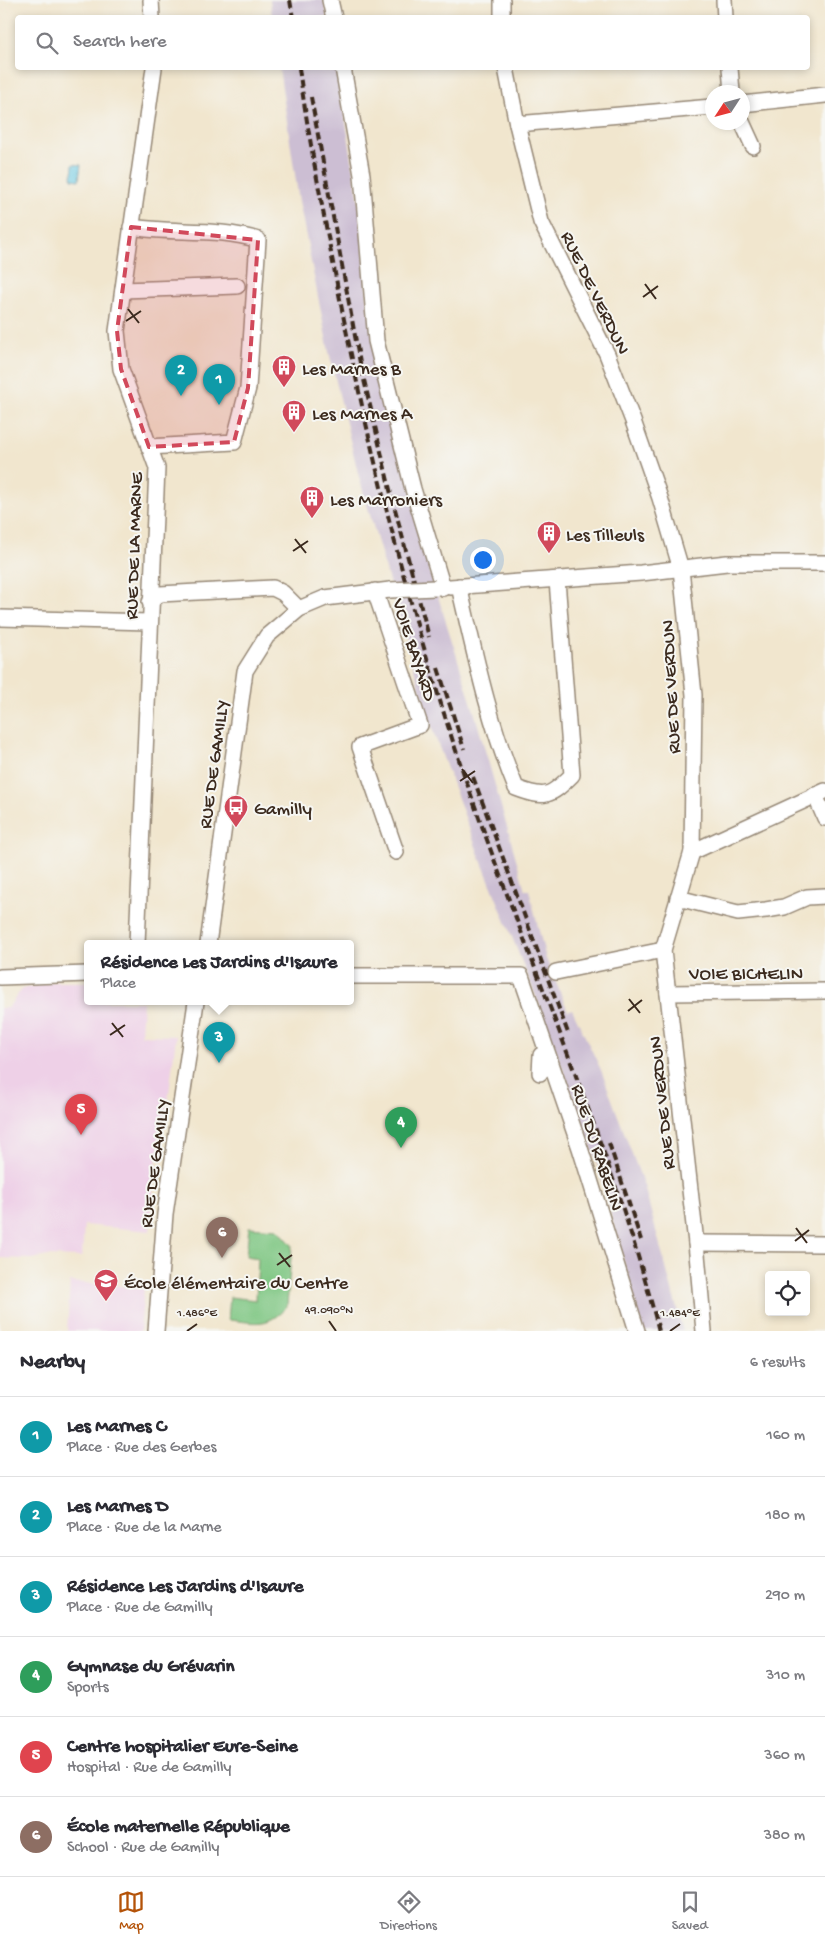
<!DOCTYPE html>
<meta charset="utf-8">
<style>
:root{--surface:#fff;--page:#f2f2f3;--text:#2b2b33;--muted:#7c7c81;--line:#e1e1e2;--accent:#b45309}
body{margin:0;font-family:"Gochi Hand",sans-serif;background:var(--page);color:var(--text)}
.controls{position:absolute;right:15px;bottom:15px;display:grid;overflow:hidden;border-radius:5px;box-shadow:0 2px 8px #0003}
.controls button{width:45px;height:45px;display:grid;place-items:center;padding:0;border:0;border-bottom:1px solid var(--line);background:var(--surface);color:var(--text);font:25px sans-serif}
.compass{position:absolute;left:705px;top:85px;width:45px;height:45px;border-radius:50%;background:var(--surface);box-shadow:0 2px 8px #0003;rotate:234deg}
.you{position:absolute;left:482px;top:559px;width:18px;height:18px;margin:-12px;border:4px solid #fff;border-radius:50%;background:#1a73e8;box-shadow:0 0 0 8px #1a73e833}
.badge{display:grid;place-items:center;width:32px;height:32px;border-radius:50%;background:var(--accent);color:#fff;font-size:16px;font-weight:700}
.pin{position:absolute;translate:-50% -41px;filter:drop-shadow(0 1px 2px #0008)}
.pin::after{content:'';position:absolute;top:26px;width:18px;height:15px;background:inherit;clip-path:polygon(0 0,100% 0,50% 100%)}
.popup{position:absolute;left:84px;top:940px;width:270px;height:65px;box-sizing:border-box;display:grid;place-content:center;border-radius:5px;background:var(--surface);filter:drop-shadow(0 1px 4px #0005);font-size:16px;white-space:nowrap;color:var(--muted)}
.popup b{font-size:19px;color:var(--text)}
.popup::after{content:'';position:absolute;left:50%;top:100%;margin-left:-10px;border:10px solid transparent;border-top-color:var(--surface)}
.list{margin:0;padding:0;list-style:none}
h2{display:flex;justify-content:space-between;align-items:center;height:65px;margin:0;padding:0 20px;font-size:21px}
h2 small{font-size:16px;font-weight:400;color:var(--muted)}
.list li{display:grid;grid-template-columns:32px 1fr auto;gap:15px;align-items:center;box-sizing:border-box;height:80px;padding:0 20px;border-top:1px solid var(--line)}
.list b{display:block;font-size:19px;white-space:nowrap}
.list p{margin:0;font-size:16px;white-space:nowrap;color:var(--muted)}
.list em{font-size:16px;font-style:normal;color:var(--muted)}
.icon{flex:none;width:28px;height:28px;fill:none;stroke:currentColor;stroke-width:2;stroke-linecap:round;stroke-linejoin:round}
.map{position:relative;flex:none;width:825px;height:1331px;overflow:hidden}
.search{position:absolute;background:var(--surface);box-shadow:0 2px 8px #0003;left:15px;right:15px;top:15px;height:55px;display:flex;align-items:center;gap:12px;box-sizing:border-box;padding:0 18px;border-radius:5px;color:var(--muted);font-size:19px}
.sheet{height:545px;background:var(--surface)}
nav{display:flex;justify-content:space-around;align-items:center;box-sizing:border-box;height:70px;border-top:1px solid var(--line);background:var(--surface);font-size:14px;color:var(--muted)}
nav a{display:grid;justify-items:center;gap:2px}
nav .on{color:var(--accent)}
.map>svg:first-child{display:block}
</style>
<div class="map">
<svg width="825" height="1331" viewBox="0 0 825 1331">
<rect width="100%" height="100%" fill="#f6f6f2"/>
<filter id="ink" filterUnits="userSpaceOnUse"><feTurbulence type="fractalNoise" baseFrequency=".02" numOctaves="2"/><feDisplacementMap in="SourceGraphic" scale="10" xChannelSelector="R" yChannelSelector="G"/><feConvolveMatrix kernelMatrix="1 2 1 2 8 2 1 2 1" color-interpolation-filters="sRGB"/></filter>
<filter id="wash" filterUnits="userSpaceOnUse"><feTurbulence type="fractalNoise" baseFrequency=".0096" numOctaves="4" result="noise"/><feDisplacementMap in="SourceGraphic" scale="20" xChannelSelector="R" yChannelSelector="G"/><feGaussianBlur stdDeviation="1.12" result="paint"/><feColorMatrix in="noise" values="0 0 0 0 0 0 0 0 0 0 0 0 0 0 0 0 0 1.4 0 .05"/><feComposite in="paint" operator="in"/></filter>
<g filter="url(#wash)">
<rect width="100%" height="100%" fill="#f1e6ce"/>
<!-- built -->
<g fill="#eed0e7">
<polygon points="52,982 88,982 88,1002 143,1002 141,1035 176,1036 168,1102 155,1169 150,1231 84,1225 82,1257 48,1256 32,1259 0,1258 0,1008 8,1008 22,989"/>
<polygon points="70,1282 144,1288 140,1331 67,1331"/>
</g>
<!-- industrial -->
<g fill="#ccbed3">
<polygon points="270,0 324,0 328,17 272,17"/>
<polygon points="279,68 337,68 361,214 368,301 430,571 473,708 525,890 529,890 546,959 568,1011 572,1009 601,1070 644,1186 683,1331 643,1331 596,1160 537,999 479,855 428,717 358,473 329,352 299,201"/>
</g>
<!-- green -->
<path fill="#7ec682" stroke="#5c7850" d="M249,1227L278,1229L292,1245L287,1306C268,1329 254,1322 228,1320L230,1297L256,1300L258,1258L246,1256Z"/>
<!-- water -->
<polygon fill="#64c7e2" stroke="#507880" points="73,164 81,165 79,180 72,179"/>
</g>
<g filter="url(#ink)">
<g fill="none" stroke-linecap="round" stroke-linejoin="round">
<defs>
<g id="minor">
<polyline points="151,0 152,18"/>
<polyline points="330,0 334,18"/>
<polyline points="502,0 502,18"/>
<polyline points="724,0 725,18"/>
<polyline points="343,68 362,175 376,341 413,489 443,588"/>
<polyline points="506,68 517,124 541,222 607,354 633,421 660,498 681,569 694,695 692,852 663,950 696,1243 704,1331"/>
<polyline points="730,68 732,92"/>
<polyline points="742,104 825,95"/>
<polyline points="742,122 753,146"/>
<polyline points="517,124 712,107"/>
<path d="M131,227C173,234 218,227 258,240L248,388L234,442L149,447"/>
<polyline points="123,290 237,286"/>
<path d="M459,586C475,655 489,723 516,788C545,799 550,797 572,775L557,580"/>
<polyline points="450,587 641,573 727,563 825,563"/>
<polyline points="375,591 420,725 360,747 396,852"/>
<polyline points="150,602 160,594 273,588 283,593 299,609"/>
<polyline points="0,618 149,622"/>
<polyline points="815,795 825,818"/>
<polyline points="692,852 825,791"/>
<polyline points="678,898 738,913 766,910 784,907 807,897 825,896"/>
<polyline points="137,944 157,468 121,369 117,331 154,68"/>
<polyline points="208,944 245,671 267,636 299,609 325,598 390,590"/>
<polyline points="556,972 663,950"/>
<polyline points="350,976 521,976 580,1148 637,1331"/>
<polyline points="0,977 88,974"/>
<polyline points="668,993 825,991"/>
<polyline points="540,1073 541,1055"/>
<polyline points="696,1243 825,1244"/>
<polyline points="156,1331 165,1214 196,1002"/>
</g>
</defs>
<!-- minor casing -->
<use href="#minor" stroke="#968876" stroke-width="18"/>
<!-- minor -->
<use href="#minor" stroke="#fff" stroke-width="15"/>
<!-- rail -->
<g stroke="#3b2a1e" stroke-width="4" stroke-dasharray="8 4" stroke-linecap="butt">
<polyline points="290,0 293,18"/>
<path d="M299,68C309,142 324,215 338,289C373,471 419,651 482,826C542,994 614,1157 659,1331"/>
<polyline points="311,97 360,363 391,494 429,637"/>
<polyline points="438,668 464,749"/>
<polyline points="473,777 568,1033"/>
<polyline points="609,1143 641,1240"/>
</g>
<defs>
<polyline id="minor-bridge" points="390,590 435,588"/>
</defs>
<!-- minor-bridge casing -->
<use href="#minor-bridge" stroke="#968876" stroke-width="18" stroke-linecap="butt"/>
<!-- minor-bridge -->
<use href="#minor-bridge" stroke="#fff" stroke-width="15"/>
</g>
</g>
<!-- marked area -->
<path fill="#d1495b" fill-opacity="0.2" stroke="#d1495b" stroke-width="4" stroke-dasharray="10 6" stroke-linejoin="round" d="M131,227L258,240L248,388L234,442L149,447L121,369L117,331Z"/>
<!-- ticks -->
<path fill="none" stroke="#3b2a1e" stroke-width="2" d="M645,284L656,299M643,297L658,286M128,309L139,323M126,321L141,311M295,539L306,553M293,551L308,541M462,769L473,783M460,781L475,771M629,999L640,1013M628,1011L642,1000M112,1023L123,1037M110,1035L125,1025M796,1228L807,1243M795,1241L809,1230M279,1253L290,1267M277,1265L292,1255M329,1321L336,1331M187,1331L197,1324M670,1331L680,1324"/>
<!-- icons -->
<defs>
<symbol id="building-pin" viewBox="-11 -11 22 30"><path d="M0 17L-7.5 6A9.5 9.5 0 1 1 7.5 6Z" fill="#d1495b" stroke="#f6f6f2"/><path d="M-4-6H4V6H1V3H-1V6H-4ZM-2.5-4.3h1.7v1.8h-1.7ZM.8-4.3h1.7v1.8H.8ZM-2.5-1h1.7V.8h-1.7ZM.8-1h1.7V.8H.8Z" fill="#fff"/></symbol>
<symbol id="bus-pin" viewBox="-11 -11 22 30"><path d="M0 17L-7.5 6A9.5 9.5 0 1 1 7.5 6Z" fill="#d1495b" stroke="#f6f6f2"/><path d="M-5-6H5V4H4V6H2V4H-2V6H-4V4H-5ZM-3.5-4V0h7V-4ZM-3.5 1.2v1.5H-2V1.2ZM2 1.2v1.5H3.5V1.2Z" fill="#fff"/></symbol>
<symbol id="school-pin" viewBox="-11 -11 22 30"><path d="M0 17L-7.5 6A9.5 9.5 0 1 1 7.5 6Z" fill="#d1495b" stroke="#f6f6f2"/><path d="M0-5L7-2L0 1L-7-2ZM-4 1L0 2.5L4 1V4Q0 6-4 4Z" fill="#fff"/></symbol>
</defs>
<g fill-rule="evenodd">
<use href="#building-pin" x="270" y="353" width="28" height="38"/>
<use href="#building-pin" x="280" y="398" width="28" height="38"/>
<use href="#building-pin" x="298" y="484" width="28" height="38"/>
<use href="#building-pin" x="535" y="519" width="28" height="38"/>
<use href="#bus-pin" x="222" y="793" width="28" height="38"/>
<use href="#school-pin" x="92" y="1267" width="28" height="38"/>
</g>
<g text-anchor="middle" stroke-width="4" stroke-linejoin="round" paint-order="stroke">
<!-- street labels -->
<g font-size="19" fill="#3b2a1e" stroke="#f6f6f2">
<text transform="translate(597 292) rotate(64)" y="7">RUE DE VERDUN</text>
<text transform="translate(132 546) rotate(-88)" y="7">RUE DE LA MARNE</text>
<text transform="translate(416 649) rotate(72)" y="7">VOIE BAYARD</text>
<text transform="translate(669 687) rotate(-93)" y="7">RUE DE VERDUN</text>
<text transform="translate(212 764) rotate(-82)" y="7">RUE DE GAMILLY</text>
<text x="746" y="979">VOIE BICHELIN</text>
<text transform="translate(660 1103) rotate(-96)" y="7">RUE DE VERDUN</text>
<text transform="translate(599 1147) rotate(72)" y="7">RUE DU RABELIN</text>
<text transform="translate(153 1163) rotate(-82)" y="7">RUE DE GAMILLY</text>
</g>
<!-- poi labels -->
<g font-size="19" fill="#3b2a1e" stroke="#f6f6f2" text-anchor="start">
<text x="302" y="374">Les Marnes B</text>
<text x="312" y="419">Les Marnes A</text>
<text x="330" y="505">Les Marroniers</text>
<text x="566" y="540">Les Tilleuls</text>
<text x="254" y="814">Gamilly</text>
<text x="124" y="1288">École élémentaire du Centre</text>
</g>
</g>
<g font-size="12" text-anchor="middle" fill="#3b2a1e" stroke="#f6f6f2" stroke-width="4" stroke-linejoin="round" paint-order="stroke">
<text x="329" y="1313">49.090°N</text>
<text x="197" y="1316">1.486°E</text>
<text x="680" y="1316">1.484°E</text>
</g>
</svg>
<div class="controls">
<button><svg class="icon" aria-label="locate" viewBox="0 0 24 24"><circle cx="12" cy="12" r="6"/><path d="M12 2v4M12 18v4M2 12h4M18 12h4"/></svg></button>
</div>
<svg class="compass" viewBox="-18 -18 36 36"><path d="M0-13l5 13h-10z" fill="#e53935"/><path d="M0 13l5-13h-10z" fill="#7c7c81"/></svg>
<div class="you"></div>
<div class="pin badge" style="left:219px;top:405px;background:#0f9aa8">1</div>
<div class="pin badge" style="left:181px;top:396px;background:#0f9aa8">2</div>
<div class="pin badge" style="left:219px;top:1063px;background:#0f9aa8">3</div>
<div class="popup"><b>Résidence Les Jardins d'Isaure</b>Place</div>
<div class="pin badge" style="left:401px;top:1148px;background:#2e9e5b">4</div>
<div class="pin badge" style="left:81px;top:1135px;background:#e0444e">5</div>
<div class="pin badge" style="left:222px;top:1258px;background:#8d6e63">6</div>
<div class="search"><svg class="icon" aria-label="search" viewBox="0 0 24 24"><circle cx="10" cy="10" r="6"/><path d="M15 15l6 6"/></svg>Search here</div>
</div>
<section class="sheet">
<h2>Nearby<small>6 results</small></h2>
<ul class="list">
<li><span class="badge" style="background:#0f9aa8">1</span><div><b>Les Marnes C</b><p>Place · Rue des Gerbes</p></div><em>160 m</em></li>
<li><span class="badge" style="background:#0f9aa8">2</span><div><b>Les Marnes D</b><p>Place · Rue de la Marne</p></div><em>180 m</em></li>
<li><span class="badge" style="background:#0f9aa8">3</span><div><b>Résidence Les Jardins d'Isaure</b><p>Place · Rue de Gamilly</p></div><em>290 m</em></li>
<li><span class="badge" style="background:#2e9e5b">4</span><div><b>Gymnase du Grévarin</b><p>Sports</p></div><em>310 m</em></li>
<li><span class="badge" style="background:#e0444e">5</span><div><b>Centre hospitalier Eure-Seine</b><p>Hospital · Rue de Gamilly</p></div><em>360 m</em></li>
<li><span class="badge" style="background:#8d6e63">6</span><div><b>École maternelle République</b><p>School · Rue de Gamilly</p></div><em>380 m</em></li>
</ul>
</section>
<nav>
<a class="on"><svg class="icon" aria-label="map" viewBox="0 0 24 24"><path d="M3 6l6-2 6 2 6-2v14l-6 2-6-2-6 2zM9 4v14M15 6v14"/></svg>Map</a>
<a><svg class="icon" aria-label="directions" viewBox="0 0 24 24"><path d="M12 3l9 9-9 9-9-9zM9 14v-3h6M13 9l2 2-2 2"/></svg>Directions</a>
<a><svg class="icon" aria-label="saved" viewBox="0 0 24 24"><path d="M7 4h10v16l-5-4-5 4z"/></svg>Saved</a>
</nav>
